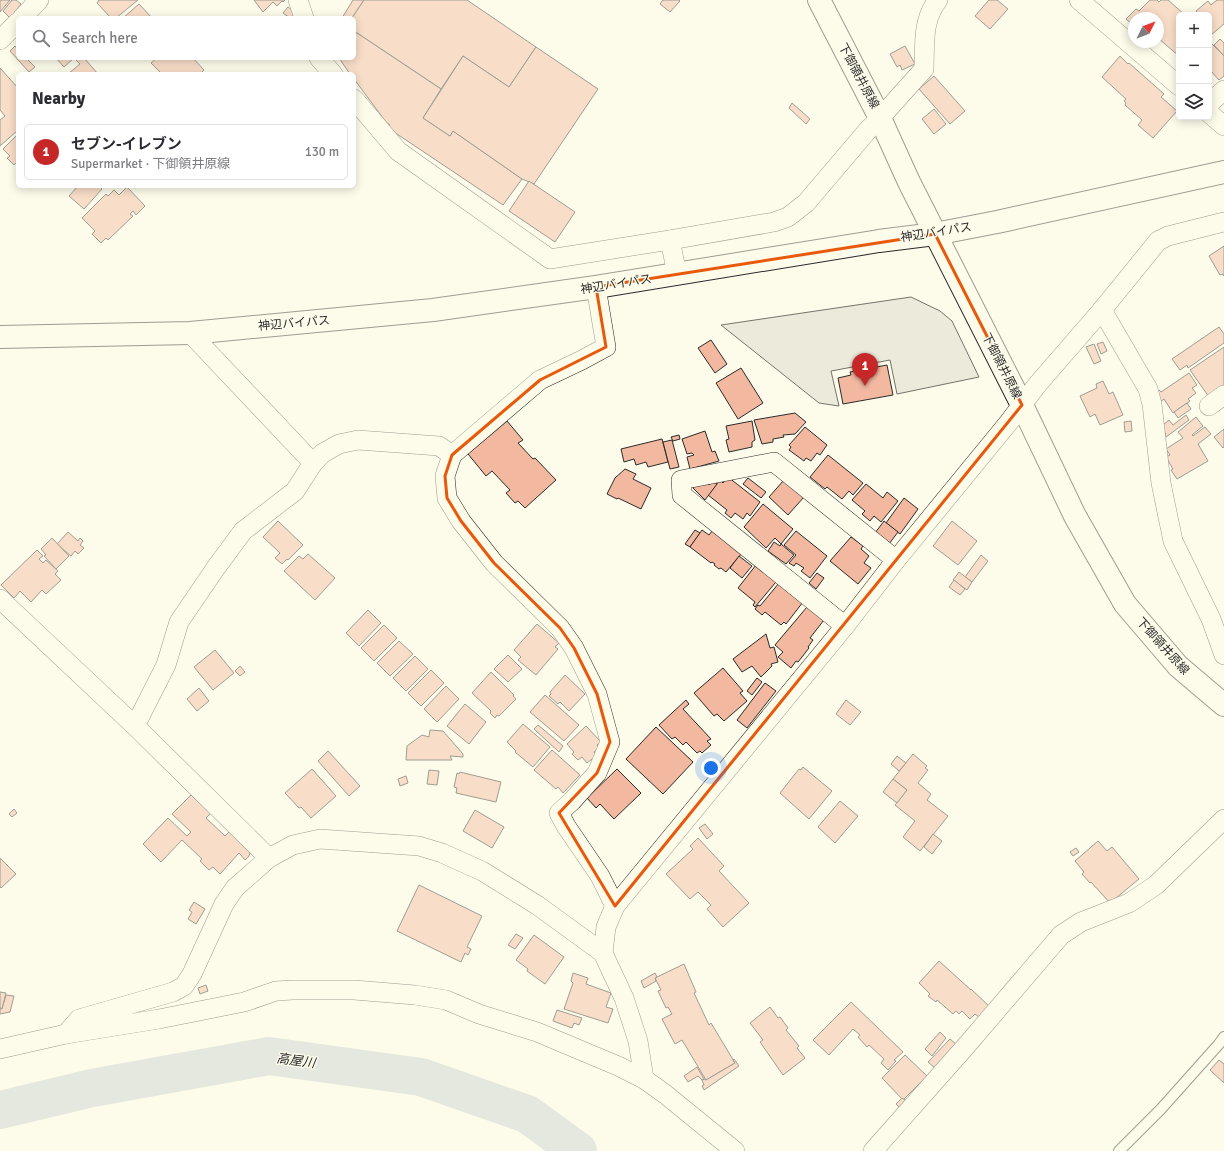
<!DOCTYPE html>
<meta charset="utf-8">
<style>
:root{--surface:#fff;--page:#f2f2f3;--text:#2b2b33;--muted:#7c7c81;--line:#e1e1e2;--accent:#c62828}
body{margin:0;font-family:Signika,"Noto Sans JP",sans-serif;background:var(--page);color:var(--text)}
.controls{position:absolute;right:12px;top:12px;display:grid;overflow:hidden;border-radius:6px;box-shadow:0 2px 10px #0003}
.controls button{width:36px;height:36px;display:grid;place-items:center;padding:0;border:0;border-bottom:1px solid var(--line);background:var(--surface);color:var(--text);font:20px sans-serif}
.compass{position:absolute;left:1128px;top:12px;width:36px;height:36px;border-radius:50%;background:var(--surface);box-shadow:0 2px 10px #0003;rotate:48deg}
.you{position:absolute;left:711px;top:768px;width:14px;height:14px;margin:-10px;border:3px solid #fff;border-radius:50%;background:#1a73e8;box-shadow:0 0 0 6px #1a73e833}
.badge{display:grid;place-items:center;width:26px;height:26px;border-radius:50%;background:var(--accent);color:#fff;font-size:13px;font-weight:700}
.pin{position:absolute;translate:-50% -33px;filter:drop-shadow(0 1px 2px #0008)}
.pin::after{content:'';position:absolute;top:21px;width:14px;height:12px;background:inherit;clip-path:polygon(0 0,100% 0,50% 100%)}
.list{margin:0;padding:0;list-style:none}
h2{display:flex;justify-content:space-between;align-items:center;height:52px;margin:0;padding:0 16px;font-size:17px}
h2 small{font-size:13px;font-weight:400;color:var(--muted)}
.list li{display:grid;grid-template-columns:26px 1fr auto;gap:12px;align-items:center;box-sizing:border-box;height:56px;margin:0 8px 8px;padding:0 8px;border:1px solid var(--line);border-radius:6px}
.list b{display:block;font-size:15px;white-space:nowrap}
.list p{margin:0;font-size:13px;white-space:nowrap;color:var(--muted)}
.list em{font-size:13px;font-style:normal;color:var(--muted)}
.icon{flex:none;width:22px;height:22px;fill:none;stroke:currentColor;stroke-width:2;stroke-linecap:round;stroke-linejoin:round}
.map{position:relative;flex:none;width:1224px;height:1151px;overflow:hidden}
.search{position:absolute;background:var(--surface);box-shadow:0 2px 10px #0003;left:16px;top:16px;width:340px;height:44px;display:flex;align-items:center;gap:10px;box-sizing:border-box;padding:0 14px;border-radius:6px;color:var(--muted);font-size:15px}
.panel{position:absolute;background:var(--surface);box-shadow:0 2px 10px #0003;left:16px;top:72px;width:340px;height:116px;border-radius:6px}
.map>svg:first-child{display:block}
</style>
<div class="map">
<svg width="1224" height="1151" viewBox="0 0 1224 1151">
<rect width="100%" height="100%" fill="#fdfbea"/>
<!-- parking -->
<polygon fill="#eceadb" stroke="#74746e" points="911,297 940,311 952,321 979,377 897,394 890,360 831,371 839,406 819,403 721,325"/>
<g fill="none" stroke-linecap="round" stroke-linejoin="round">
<!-- river -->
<polyline stroke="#c7d0d0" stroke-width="38" points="0,1110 92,1088 269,1056 421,1077 527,1114 578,1151"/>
</g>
<!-- building -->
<g fill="#f2b8a0" stroke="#2b2b2b">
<polygon points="0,0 10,0 0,12"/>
<polygon points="12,0 16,0 21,4 10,18 3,11"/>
<polygon points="99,0 138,0 116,18 111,18 97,3"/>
<polygon points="254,0 285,0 283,2 282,1 277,6 273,2 263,12"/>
<polygon points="353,0 364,0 352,18 342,18"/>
<polygon points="364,0 467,0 536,47 509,87 463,56 441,89 354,31 354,18 352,18"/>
<polygon points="663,0 679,0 680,1 670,12 660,4"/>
<polygon points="989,0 997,0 1008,9 990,29 975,16"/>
<polygon points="1150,0 1157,0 1159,2 1161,0 1168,0 1185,15 1179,15 1179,56 1158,38 1158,18 1134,18 1134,26 1126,19 1136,9 1139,11"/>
<polygon points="1217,0 1224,0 1224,24 1211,35 1209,32 1209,15 1198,15 1196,11 1208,1 1211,5"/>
<polygon points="139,4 152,18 123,18"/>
<polygon points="288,7 297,14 294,18 290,18 283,13"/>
<polygon points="354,31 441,89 423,118 450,136 453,131 522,179 503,205 388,128 390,125 386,122 354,79 354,74 350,74 339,58 354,58"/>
<polygon points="1220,39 1224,43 1224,56 1214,45"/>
<polygon points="1209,41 1224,56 1224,76 1219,80 1209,69"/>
<polygon points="15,46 18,50 18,58 26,58 35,67 29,72 10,51"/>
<polygon points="905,46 915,64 902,70 900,65 897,67 890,54"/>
<polygon points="536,47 598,89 534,184 522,179 453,131 450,136 423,118 463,56 509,87"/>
<polygon points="1120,56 1128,64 1129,63 1164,94 1161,97 1177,111 1153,138 1138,125 1142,120 1125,105 1126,103 1124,101 1126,99 1102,77"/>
<polygon points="56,58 86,58 85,59 98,74 68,74 80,64 74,58 64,67"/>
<polygon points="157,58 193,58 204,70 200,74 162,74 151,63"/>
<polygon points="0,68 18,88 18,130 0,146 0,120 5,116 0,110"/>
<polygon points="934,76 965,111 950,124 919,89"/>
<polygon points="792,103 810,119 806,124 789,108"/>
<polygon points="934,109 946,124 934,134 922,119"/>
<polygon points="18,134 18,161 14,165 7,158 10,156 3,149"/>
<polygon points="529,181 575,212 555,242 509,211"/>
<polygon points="78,186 99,186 102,189 84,209 69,196"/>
<polygon points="127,187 145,206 136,215 133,211 130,214 133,216 108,240 106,238 101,243 92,234 95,231 82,218 106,194 108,196 114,190 119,195"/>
<polygon points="1224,246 1224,276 1223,274 1220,275 1209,256"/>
<polygon points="1219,327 1224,334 1224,343 1188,368 1187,365 1180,370 1172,359"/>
<polygon points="711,340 727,364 715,373 698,348"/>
<polygon points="1103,342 1107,351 1101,354 1097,344"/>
<polygon points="1094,344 1101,361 1094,364 1086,347"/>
<polygon points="1224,347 1224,386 1209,397 1190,370"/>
<polygon points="887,365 893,395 843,404 838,378 851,375 850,372"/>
<polygon points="741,368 763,403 738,419 716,383"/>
<polygon points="1189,373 1197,385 1192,388 1196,393 1188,399 1190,401 1173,413 1164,399 1160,402 1158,393 1159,390 1161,392"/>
<polygon points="1103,381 1109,394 1113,392 1123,415 1100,425 1095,414 1090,417 1080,396 1097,388 1096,384"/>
<polygon points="1187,403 1191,409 1178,418 1174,412"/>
<polygon points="795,413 806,422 795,434 783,435 784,437 773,439 773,442 762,444 754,420"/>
<polygon points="1186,415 1189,420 1166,437 1163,425 1169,420 1173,425"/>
<polygon points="1196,417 1203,426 1192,435 1193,436 1205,427 1211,434 1198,444 1208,461 1177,479 1171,470 1173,469 1166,457 1170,455 1166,449 1183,438 1178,432"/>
<polygon points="507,421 523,440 518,443 533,459 535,458 556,480 525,508 518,501 515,503 506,493 510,490 492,471 486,476 468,454"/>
<polygon points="752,421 755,440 752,442 752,447 729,452 726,440 729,439 726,426"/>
<polygon points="1131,421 1132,431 1125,432 1124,422"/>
<polygon points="805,427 827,445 820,455 817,453 811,461 806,458 804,461 789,450 791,447 789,445"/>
<polygon points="1224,429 1224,447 1223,448 1214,437"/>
<polygon points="705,431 712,452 715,451 719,461 690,469 687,457 694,455 692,453 687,454 682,439"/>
<polygon points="679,435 680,439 673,441 671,437"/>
<polygon points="662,439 668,462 648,467 646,462 636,465 634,459 624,462 621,449"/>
<polygon points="672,440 679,467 670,469 663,442"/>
<polygon points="828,455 863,483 853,495 849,491 842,499 827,487 825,489 810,477"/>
<polygon points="625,469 636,474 633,479 651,488 641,509 618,498 617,499 607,494 615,478"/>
<polygon points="728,477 760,502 750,516 747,513 743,519 735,513 731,518 725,513 727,510 708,495 720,480 723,483"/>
<polygon points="748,478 766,492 761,498 743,484"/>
<polygon points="784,480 804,497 788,515 769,497"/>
<polygon points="712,481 717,484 705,500 693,488 695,485 706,482 709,485"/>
<polygon points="866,484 883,498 887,492 898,501 881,522 874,516 870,521 862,514 865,511 852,500"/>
<polygon points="904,498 918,509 900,534 886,523"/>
<polygon points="763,504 793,529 781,544 775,538 766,548 744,527"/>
<polygon points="278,521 303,545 288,560 287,559 282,564 275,558 280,553 263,537"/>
<polygon points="884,521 898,532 889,544 875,533"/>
<polygon points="952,521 977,541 958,565 933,546"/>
<polygon points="695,530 700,533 690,547 685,544"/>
<polygon points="702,530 709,535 713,530 742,553 726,572 721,568 719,569 714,565 715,564 712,562 711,563 690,547"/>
<polygon points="796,531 827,556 810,578 801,571 804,568 796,563 794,566 789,563 796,555 784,545"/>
<polygon points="68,532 78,541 80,538 83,541 80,545 84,548 78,554 75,551 71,556 57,544"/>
<polygon points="851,537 863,546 861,549 869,556 864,563 871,568 858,584 830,561"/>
<polygon points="52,538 69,556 56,569 44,556 46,555 41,549"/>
<polygon points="774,542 780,546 781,544 794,555 786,564 768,551"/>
<polygon points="37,550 43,556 39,559 43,563 46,560 58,571 55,574 61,580 46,594 42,590 31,602 20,591 14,598 1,585"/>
<polygon points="308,554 335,578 315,600 284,571 299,556 303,559"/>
<polygon points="981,555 988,561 972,582 965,577"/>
<polygon points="739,556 752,566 742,578 730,568"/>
<polygon points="756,565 776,582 755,607 753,605 755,602 738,588"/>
<polygon points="959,572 972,582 967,590 953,580"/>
<polygon points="817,573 824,578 816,589 809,583"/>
<polygon points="954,580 965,589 960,595 949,587"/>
<polygon points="779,583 803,602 786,624 784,622 781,625 765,612 762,615 755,609 758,605 760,606"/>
<polygon points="807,607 824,620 810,638 813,640 808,647 809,648 798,662 796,661 791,668 778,657 783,652 775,645"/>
<polygon points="368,610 381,623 359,646 346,633"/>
<polygon points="537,624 559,643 555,647 558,649 536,675 518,660 521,657 514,650"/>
<polygon points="384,625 397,638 374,661 361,648"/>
<polygon points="766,634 770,648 774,647 778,662 771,664 772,666 761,677 752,666 742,672 733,659"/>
<polygon points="399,641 413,654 390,676 377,663"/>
<polygon points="215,650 234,673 213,690 194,667"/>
<polygon points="508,655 522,669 508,682 494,669"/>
<polygon points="415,656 428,669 406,691 393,678"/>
<polygon points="240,666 245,672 240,676 235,671"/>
<polygon points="723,668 743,691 740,693 747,701 724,721 717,714 714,716 694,693"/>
<polygon points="431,670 444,683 421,706 408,693"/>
<polygon points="491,672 514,695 513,696 516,699 499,716 497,715 495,718 490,713 491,711 472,693"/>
<polygon points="565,675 585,694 569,711 560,702 558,704 549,696 551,694 550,692"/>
<polygon points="757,678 762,682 752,695 747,691"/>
<polygon points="765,683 776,691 747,728 737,720"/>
<polygon points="446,686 459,699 437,722 424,709"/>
<polygon points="199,688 209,701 197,711 187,699"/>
<polygon points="545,695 579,725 564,741 530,712"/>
<polygon points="686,700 689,704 683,709 711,739 707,741 711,745 702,753 700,751 697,753 686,742 683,745 675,737 672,739 659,725"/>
<polygon points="846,700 861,712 850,725 836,714"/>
<polygon points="465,704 486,722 469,744 447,726"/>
<polygon points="523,724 550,747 533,767 515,752 516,751 507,742"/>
<polygon points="538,725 563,746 559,752 534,729"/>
<polygon points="586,726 601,742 597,745 599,748 594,752 597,755 587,763 582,757 578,760 572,754 574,752 567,744"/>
<polygon points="656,727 693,762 663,794 626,759"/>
<polygon points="430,730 443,731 463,754 463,757 450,756 452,760 406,760 407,746 422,735 429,737"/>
<polygon points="552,750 580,775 563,793 558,787 556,789 534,770"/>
<polygon points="328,751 360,786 349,796 318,761"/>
<polygon points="913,754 927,766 925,768 928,770 918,783 931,794 927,800 948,816 920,851 903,837 915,821 895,805 907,790 893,779"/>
<polygon points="897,756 906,763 899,771 891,764"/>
<polygon points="803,767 832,791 809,819 780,793 799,769 801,770"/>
<polygon points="312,769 336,796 311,818 301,807 299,808 285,793"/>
<polygon points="617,769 641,793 614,819 600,804 596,808 587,798"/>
<polygon points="429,770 439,771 437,785 427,784"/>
<polygon points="460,772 501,782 496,802 456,793 457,788 454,787 457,773 459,774"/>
<polygon points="406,776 408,783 400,786 398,779"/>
<polygon points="893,779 907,790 897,803 883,792"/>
<polygon points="191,795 211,813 206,818 225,836 229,832 250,853 249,856 245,860 239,853 220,874 213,867 209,870 200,861 202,859 182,840 161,862 143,844 168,818 187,836 191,832 172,814"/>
<polygon points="840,801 858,816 835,843 818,827"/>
<polygon points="14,809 17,813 12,817 9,814"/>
<polygon points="475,810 504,827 492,848 463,831"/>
<polygon points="705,824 713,834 707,839 699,828"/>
<polygon points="933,834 942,841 932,854 924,847"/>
<polygon points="698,838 724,866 719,871 749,903 723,927 707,909 711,905 698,892 690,899 666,874 693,849 690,846"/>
<polygon points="1098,841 1107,851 1112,847 1139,879 1110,903 1091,882 1090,883 1082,874 1084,872 1075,861"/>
<polygon points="1076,848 1079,852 1073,856 1070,852"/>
<polygon points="0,858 16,874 1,888 0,887"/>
<polygon points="419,885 482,916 467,947 471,949 468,955 465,953 461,962 397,931"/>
<polygon points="194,902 205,909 196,924 188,919 192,912 189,910"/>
<polygon points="516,934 523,938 515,949 508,945"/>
<polygon points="534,935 564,957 545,984 527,971 528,969 516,960"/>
<polygon points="939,961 971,990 971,989 989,1006 979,1017 975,1014 970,1019 962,1011 959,1014 956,1011 953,1014 937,1000 936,1002 928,996 930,994 919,983"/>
<polygon points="684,964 696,992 694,993 709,1025 711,1023 735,1063 706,1080 682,1040 675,1044 662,1019 672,1014 668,1007 666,1008 658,991 661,990 655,978"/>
<polygon points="573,973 588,978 586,984 611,993 606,1007 613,1009 608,1023 564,1009 573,983 571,981"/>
<polygon points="655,973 657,977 655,978 656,981 644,988 641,981"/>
<polygon points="206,985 208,991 200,994 198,988"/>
<polygon points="0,992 6,993 2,1009 0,1008"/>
<polygon points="6,995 14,996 10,1012 0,1014 0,1008 2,1009"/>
<polygon points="851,1002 903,1052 894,1060 896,1061 888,1070 881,1063 884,1059 869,1045 867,1047 858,1037 860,1035 853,1029 829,1055 813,1040"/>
<polygon points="770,1007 778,1018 780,1017 788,1028 786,1030 799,1046 797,1048 805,1058 783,1075 760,1042 763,1040 750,1023"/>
<polygon points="557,1010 582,1018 579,1025 574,1023 572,1028 553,1021"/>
<polygon points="940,1032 946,1038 932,1056 925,1049"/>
<polygon points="950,1039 957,1045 935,1068 928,1062"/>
<polygon points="905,1055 927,1076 903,1100 882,1078"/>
<polygon points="734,1059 739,1066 704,1090 702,1086 704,1085 702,1080 704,1079 706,1080 735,1063 733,1060"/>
<polygon points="1219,1060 1224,1064 1224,1083 1210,1070"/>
<polygon points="697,1067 704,1079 702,1080 698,1076 688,1082 684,1076"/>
<polygon points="902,1098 908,1102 901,1109 896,1104"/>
</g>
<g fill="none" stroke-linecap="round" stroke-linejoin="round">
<defs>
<polyline id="lane" points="1119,1151 1161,1109 1219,1044 1224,1037"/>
<g id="street">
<polyline points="298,0 304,18"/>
<polyline points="1079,0 1179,86"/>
<polyline points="22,18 39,0"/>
<polyline points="0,40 18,22"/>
<polyline points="319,58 333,74"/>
<path d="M354,99L398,151L550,259L670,240L774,222L788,217L806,203L868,130L880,118L924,69C925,44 922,20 938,0"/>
<polyline points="1209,104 1224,90"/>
<polyline points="1209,113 1224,126"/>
<polyline points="670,240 677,274"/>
<polyline points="596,287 606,347 582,360 540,380 452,455 445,476 447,498 461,521 494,563 560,628 574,648 597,694 610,742 597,773 572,801 559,813 566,826 600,876 615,906"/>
<polyline points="1102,310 1148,389 1152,404 1161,483 1173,541 1211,619 1224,655"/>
<polyline points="190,333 313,463"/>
<polyline points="1209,406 1224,395"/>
<polyline points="0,599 135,726 269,858"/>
<polyline points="845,626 682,495 681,480 774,462 896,560"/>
<polyline points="135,726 166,665 179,622 215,569 243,531 295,491 313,463 323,453 339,444 358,440 439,446 452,455"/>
<polyline points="603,953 606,927 615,906 845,626 896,560 1009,422 1037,385 1102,310 1158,241 1168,236 1224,222"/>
<polyline points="66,1034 79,1019 173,992 184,986 192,974 224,904 235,888 269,858 293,845 320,839 419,846 442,853 482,871 537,905 603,953 624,998 638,1041 644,1079"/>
<polyline points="0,1049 66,1034 159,1019 244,1002 276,991 293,990 354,990 415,995 446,1000 479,1014 537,1032 618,1066 644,1079 665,1094 735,1151"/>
<polyline points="873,1151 966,1046 1061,935 1081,922 1129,903 1156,885 1224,819"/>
</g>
<polyline id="secondary" points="819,0 880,118 909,182 1022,405 1075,516 1125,604 1178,666 1224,705"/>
<polyline id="highway" points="0,337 190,333 433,310 596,287 879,241 935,234 997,222 1224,172"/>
</defs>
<!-- lane casing -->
<use href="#lane" stroke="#2b2b2b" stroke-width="12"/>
<!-- street casing -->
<use href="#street" stroke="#2b2b2b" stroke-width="20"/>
<!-- secondary casing -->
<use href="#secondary" stroke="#2b2b2b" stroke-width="24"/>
<!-- highway casing -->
<use href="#highway" stroke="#2b2b2b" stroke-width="24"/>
<!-- lane -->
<use href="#lane" stroke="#fdfbea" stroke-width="10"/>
<!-- street -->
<use href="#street" stroke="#fdfbea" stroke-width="19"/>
<!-- secondary -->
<use href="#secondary" stroke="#fdfbea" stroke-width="22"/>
<!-- highway -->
<use href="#highway" stroke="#fdfbea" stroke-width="22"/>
</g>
<!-- marked area -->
<path d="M0 0H1224V1151H0ZM935,234L1022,405L615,906L559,813L597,773L610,742L597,694L574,648L560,628L494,563L461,521L447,498L445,476L452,455L540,380L606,347L596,287Z" fill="#fdfbea" fill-opacity=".55" fill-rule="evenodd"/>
<path fill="none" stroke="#e8590c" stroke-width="3" stroke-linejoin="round" d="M935,234L1022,405L615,906L559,813L597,773L610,742L597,694L574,648L560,628L494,563L461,521L447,498L445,476L452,455L540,380L606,347L596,287Z"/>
<g text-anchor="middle" stroke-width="3" stroke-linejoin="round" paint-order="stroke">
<!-- street labels -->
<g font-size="12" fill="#2b2b2b" stroke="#fdfbea">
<text transform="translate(859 76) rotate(62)" y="4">下御領井原線</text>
<text transform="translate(936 232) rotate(-9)" y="4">神辺バイパス</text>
<text transform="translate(616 284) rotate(-9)" y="4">神辺バイパス</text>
<text transform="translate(294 323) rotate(-5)" y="4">神辺バイパス</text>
<text transform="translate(1002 366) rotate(63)" y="4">下御領井原線</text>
<text transform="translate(1163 646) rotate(48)" y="4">下御領井原線</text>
</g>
<!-- water labels -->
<g font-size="13" font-style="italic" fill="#2b2b2b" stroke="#fdfbea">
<text transform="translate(296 1060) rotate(8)" y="5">高屋川</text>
</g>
</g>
</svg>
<div class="controls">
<button>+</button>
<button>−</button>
<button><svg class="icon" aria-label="layers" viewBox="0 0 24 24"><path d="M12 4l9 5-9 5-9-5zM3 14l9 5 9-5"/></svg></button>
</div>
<svg class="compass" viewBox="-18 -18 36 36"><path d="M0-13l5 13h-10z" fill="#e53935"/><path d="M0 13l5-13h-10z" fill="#7c7c81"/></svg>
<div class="you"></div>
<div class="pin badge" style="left:865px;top:386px">1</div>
<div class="search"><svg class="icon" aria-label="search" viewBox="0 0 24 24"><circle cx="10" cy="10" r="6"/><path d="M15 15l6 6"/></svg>Search here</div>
<section class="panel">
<h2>Nearby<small></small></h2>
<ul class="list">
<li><span class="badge">1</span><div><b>セブン-イレブン</b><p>Supermarket · 下御領井原線</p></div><em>130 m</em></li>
</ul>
</section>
</div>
